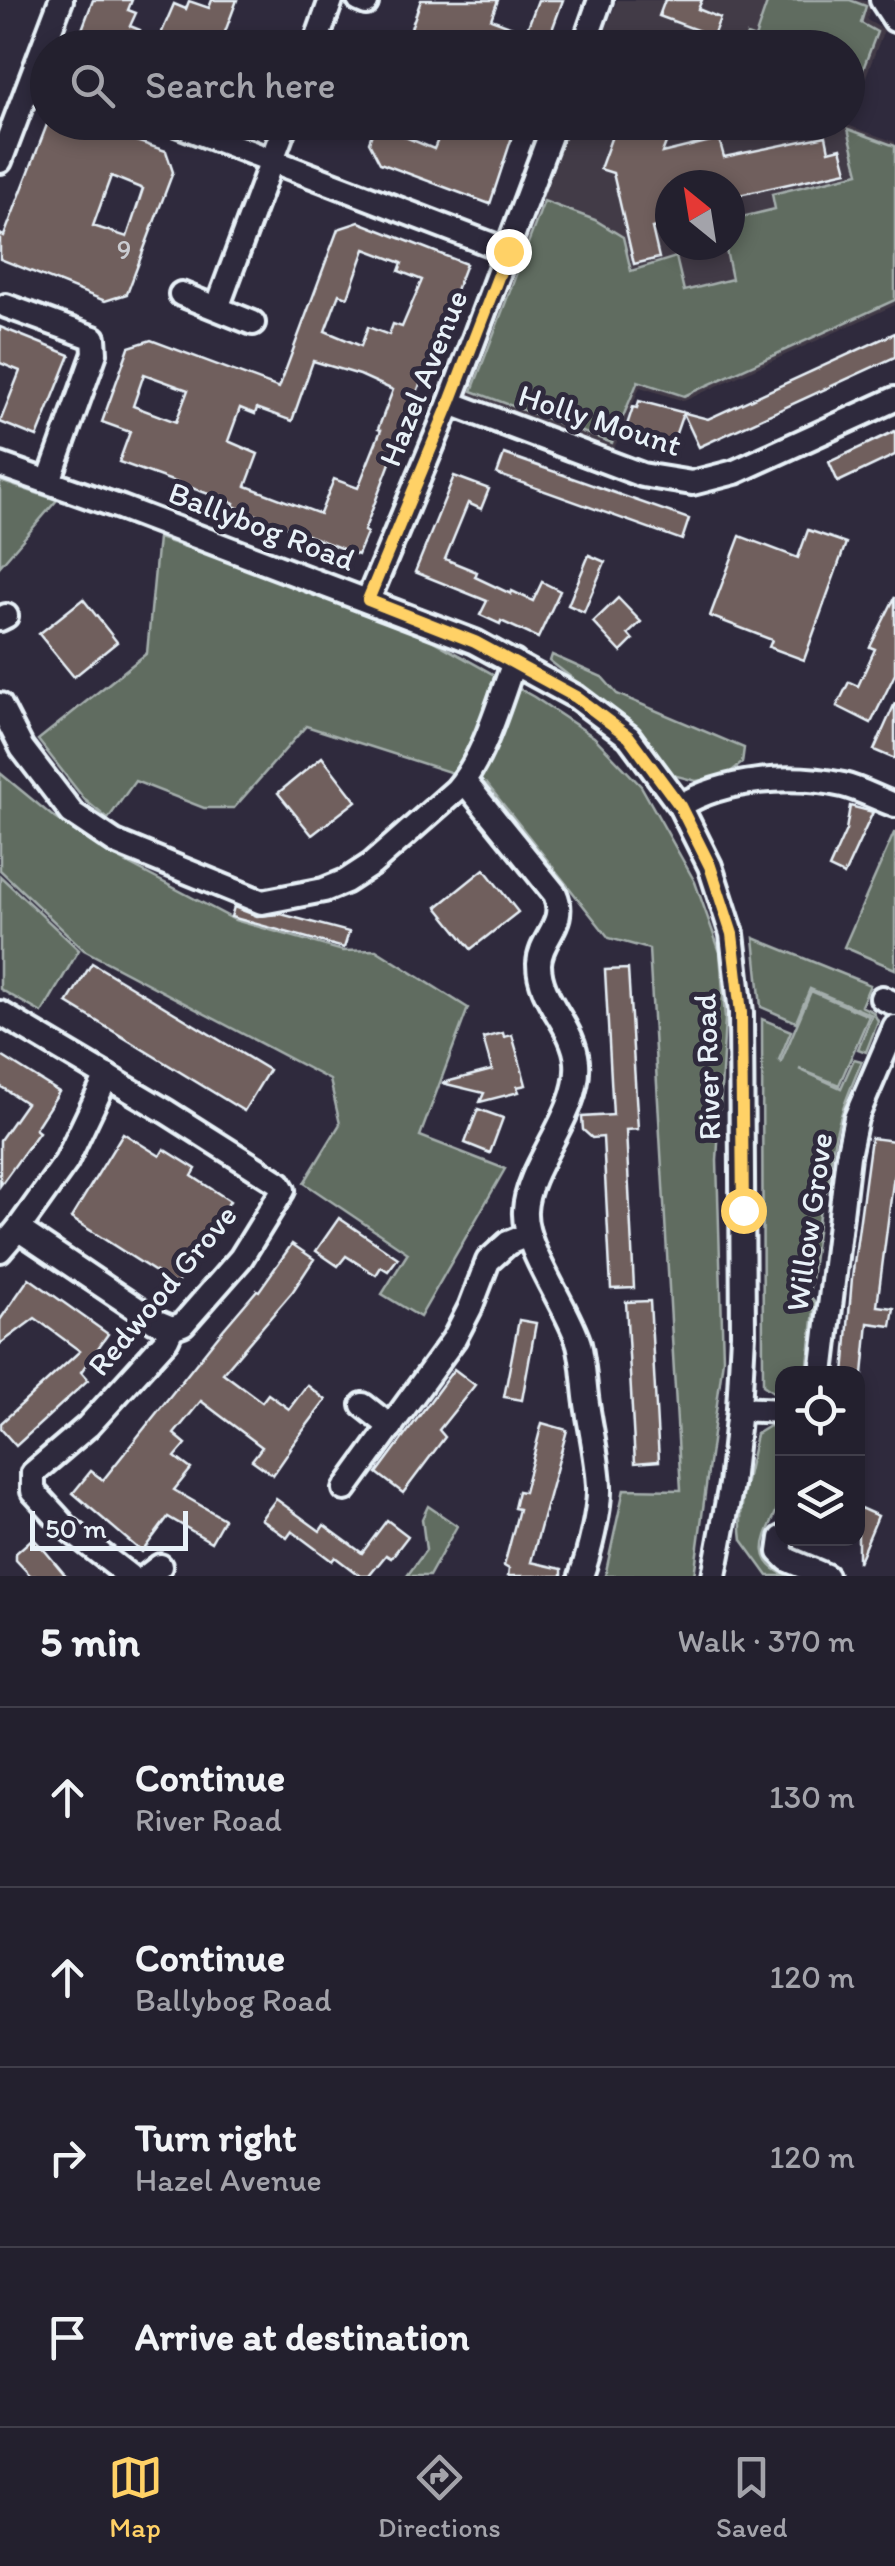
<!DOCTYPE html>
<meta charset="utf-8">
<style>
:root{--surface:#23202e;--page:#2b2836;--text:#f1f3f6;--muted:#a3a3aa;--line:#403e4a;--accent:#ffd166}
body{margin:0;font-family:Itim,sans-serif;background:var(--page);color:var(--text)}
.controls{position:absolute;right:30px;bottom:30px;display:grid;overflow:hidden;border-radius:20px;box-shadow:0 5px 15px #0003}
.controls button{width:90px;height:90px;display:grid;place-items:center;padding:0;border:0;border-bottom:2px solid var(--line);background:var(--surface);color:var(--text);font:50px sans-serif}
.compass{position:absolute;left:655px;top:170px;width:90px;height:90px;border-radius:50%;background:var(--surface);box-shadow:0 5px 15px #0003;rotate:330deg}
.scale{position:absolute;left:30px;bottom:25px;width:158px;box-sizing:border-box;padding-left:10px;border:5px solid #e8f1f8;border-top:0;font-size:28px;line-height:35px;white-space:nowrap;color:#e8f1f8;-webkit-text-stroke:8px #2f2a3d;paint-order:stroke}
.stop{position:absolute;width:30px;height:30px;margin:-22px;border:8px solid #ffd166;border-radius:50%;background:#fff}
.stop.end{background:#ffd166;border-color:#fff;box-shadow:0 2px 10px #0008}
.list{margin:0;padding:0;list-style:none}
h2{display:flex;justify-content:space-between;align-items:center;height:130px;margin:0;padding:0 40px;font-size:42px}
h2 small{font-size:32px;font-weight:400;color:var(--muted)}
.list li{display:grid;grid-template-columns:65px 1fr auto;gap:30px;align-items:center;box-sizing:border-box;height:180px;padding:0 40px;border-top:2px solid var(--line)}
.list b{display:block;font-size:38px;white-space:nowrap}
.list p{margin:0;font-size:32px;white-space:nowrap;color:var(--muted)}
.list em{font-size:32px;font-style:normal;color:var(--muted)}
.icon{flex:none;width:55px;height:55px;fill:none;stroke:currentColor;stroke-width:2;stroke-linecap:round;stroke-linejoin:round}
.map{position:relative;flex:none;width:895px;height:1576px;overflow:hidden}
.search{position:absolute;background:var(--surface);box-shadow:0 5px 15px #0003;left:30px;right:30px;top:30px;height:110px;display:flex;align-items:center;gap:25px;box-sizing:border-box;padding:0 35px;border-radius:55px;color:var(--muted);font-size:38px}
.sheet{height:850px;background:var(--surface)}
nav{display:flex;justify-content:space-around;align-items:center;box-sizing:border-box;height:140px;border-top:2px solid var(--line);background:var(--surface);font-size:28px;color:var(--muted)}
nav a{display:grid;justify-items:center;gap:5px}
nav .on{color:var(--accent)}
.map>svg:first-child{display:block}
</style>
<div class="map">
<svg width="895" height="1576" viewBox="0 0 895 1576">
<rect width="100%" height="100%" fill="#2f2a3d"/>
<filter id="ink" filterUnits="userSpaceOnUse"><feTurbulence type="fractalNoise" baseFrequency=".01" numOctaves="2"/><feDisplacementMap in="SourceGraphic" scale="20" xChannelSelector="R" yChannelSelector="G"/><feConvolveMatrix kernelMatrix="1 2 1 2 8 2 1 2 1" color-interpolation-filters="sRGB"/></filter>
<g filter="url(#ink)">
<!-- built -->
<path fill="#423a47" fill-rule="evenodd" d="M617,0H862L871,3L867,20L884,30L847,125L895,142V305L684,401L640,387L614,449L467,393L570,123L848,122V48L599,47ZM670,185H730V245H670Z"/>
<!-- green -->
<g fill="#606c61" stroke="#a4aeac" stroke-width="2.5">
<polygon points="768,0 850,0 866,6 861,23 877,32 857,85 848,81 848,48 742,47 747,35 755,38"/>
<polygon points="848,129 895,146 895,300 684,396 638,381 612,443 472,391 544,201 595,220 623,237 631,271 676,257 684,291 732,279 725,245 730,245 730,234 733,232 730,220 775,209 772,194 859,173"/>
<polygon points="0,481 57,500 0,566"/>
<polygon points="158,538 374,608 534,697 594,737 641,786 695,882 720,952 725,1019 717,1161 723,1359 694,1576 605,1576 624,1489 681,1490 649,949 609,938 487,784 306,726 234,808 204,808 135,781 108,819 85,800 38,740 147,653"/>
<polygon points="552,655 602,677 617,694 744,748 742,763 724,777 696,781 665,773 639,741 600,700 550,661"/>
<polygon points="0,773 51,815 106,852 235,920 343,951 376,950 468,1008 420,1136 505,1169 420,1317 382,1294 408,1253 304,1183 340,1124 330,1080 84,950 0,870"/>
<polygon points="894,833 895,833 895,969 844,947"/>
<polygon points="0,876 79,950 42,1013 0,989"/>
<polygon points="754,938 870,985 861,1006 873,1012 878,1021 866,1052 858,1049 872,1015 810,989 796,1022 761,1007"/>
<path d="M811,991L869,1016L839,1085L799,1069L841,1088L854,1059L862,1061C848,1094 835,1125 831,1161C829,1175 831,1189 821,1199L809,1295L815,1302L807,1373L782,1374V1394H776L763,1385L762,1019L791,1031L779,1060L781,1062Z"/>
<path d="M769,1426L782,1427C783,1448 785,1472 782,1493C778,1523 740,1556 787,1576H768L742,1540C737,1505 750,1468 756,1434Z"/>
<polygon points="428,1506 457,1526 429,1576 407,1576 426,1550 422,1519"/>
</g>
<!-- building -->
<g fill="#705e5d" stroke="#e8f1f8" stroke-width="2.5" fill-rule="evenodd">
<polygon points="93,0 132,0 128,10 136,13 130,26 140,30 134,48 75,48"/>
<polygon points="212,0 237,0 219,48 155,48 174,4 186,9 189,1 209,8"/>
<polygon points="421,0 498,0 491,19 526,32 538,0 563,0 548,41 562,48 404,48"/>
<polygon points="665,0 702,0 698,9 720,18 713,36 659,16"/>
<path d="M48,122H90L104,128L103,130L166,151L173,172L127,294L105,301L0,259V234L4,236ZM111,176L143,189L127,237L93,226Z"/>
<polygon points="376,122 408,122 405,137 434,149 445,122 517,122 490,204 380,163 369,142"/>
<polygon points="617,122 638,127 640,122 674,122 662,153 719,139 724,157 826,136 829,151 841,148 847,171 730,197 730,185 670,185 670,224 652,228 659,258 634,264 613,173 600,169"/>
<path d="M359,222L466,264L364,531L367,533L358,555L233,506L234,503L119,462L130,432L102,422L129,347L151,340L279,388L338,229ZM365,249L402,263L399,271L422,280L402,327L393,324L389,335L368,327L361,346L325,331L339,294L348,297ZM313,361L360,375L393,390L378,429L381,430L358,488L334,479L320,514L246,486L258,454L228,441L240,408L255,414L257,408L292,421ZM144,374L188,390L176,422L133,406Z"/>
<polygon points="0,327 70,355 37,437 0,422 20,371 0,363"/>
<polygon points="895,333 895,357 699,447 683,413 672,445 626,428 633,407 637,408 639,401 708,419"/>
<polygon points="895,431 895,455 838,482 829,462"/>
<polygon points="504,454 689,519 682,540 497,474"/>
<polygon points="454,476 489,489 481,509 468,503 445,559 477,572 475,577 511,594 512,591 533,601 542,582 560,591 538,638 501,621 500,624 480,615 487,601 415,572"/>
<polygon points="808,530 846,543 804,660 769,647 772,640 710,616 740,536 798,558"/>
<polygon points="589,555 605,562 584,612 568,605"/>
<polygon points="895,597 895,674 871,723 837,706 849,682 858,686 875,649 870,647"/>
<polygon points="618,598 641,622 628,634 633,640 621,652 593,622"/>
<polygon points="83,599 117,642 74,677 39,634"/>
<polygon points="895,703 895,759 874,750"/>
<polygon points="322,757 356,801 312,835 278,793"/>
<polygon points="850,806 873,812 844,875 829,868 846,830"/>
<polygon points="484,869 518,912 471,949 437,907"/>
<polygon points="234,907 257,916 281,914 349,932 344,948 231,917"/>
<polygon points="92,963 269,1070 244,1111 67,1003"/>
<polygon points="628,969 638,1129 626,1130 634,1288 611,1289 603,1137 592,1138 583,1130 582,1117 613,1115 605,970"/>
<polygon points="503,1033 504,1037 512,1035 519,1059 526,1085 517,1087 519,1092 480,1102 484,1093 442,1083 492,1070 483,1038"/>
<polygon points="0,1055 59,1092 35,1129 39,1132 0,1186 0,1140 26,1103 0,1086"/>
<polygon points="478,1109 503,1118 490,1153 465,1143"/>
<polygon points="123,1133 160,1156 164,1149 196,1169 192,1176 230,1201 176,1285 71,1218"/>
<polygon points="871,1138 895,1141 895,1167 877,1306 894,1308 891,1326 868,1323 863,1374 844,1374 852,1278"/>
<polygon points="339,1218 398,1258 388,1271 381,1267 376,1275 346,1256 338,1266 316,1251"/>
<polygon points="292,1244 314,1259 293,1291 223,1373 262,1402 268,1394 289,1409 307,1385 326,1400 290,1448 291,1449 273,1475 252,1460 262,1447 201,1401 174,1434 186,1444 175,1457 191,1469 174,1490 224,1519 211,1542 168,1517 142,1552 73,1493 91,1471 103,1480 222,1331 257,1290 259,1291"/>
<polygon points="29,1278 108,1334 81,1372 88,1380 16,1446 1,1429 1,1423 80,1351 35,1318 0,1344 0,1320"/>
<polygon points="650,1301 659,1461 635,1463 626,1302"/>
<polygon points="519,1320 536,1323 522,1400 504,1397"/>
<polygon points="454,1369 475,1385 439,1430 445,1437 403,1493 377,1473"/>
<polygon points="542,1423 567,1430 531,1562 562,1569 562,1576 508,1576 509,1569 504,1566 519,1509 514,1508 518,1491 524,1492"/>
<polygon points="276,1499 320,1531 324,1525 362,1553 387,1520 408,1536 391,1558 386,1555 369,1576 360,1576 335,1557 332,1561 292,1531 287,1538 261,1519"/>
<polygon points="858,1507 878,1516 858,1563"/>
<polygon points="33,1538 46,1552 66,1576 31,1576 16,1560 16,1553"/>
</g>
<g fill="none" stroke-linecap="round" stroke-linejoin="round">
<defs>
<g id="minor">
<polyline points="359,0 366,3"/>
<polyline points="882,0 895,20"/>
<polyline points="314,48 331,0"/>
<polyline points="583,48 600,0"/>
<polyline points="171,122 508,251"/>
<polyline points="0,161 61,0"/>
<polyline points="181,294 253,323"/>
<polyline points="6,306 94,338 95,353 49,481"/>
<polyline points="217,308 286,122"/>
<polyline points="450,403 642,475 692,483 735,472 895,399"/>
<polyline points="0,465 122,508 475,642 576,697 629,737 680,806 710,866 732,934 741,1013 743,1334 739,1409 731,1484 714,1576"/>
<polyline points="368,600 450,403 555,122"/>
<polyline points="0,619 6,616"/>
<path d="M0,705L22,748L72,813L115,842L262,902L324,890L346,881L372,864L456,790C484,759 499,702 514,662"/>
<path d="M464,781L555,894C568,924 540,937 539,964C539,1001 574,1025 577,1062C581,1113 527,1165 525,1211C523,1248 568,1307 579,1344C584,1363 584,1385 587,1404C591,1431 598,1460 599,1487C600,1510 589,1554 581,1576"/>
<path d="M680,806C725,778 792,774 843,785C860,789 878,799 895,805"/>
<polyline points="882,998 895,1004"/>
<polyline points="0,1013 167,1112 279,1183 283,1190 241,1258 183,1324 172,1328 167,1339 88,1426 33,1473 33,1491 66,1527 129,1576"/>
<polyline points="18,1229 155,1321 172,1328"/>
<polyline points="0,1250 18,1229 66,1162 107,1076"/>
<polyline points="822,1374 848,1156 856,1118 895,1027"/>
<polyline points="363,1405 391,1427"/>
<polyline points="739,1409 782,1411"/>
<polyline points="345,1489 454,1339 470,1308 488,1261 508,1243 528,1235"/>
<polyline points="782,1538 780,1552 788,1560 826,1576"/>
<polyline points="147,1576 160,1566"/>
</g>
</defs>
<!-- minor casing -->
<use href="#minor" stroke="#e8f1f8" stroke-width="30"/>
<!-- minor -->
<use href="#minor" stroke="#2f2a3d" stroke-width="22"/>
</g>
</g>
<g fill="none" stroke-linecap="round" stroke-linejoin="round" filter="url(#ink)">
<!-- route -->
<polyline stroke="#ffd166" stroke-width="12" points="508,251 450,402 368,600 475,642 576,697 629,737 680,806 710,866 732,934 741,1013 743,1210"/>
</g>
<g text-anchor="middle" stroke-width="10" stroke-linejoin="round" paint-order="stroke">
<!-- number labels -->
<g font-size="28" fill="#caccd1">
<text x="124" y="259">9</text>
</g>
<!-- street labels -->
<g font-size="32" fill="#e8f1f8" stroke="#2f2a3d">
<text transform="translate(423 378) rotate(-68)" y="11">Hazel Avenue</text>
<text transform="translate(600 420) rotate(18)" y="11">Holly Mount</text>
<text transform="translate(262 526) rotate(21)" y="11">Ballybog Road</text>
<text transform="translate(707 1067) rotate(-92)" y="11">River Road</text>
<text transform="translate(809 1222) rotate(-82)" y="11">Willow Grove</text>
<text transform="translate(162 1290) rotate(-50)" y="11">Redwood Grove</text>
</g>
</g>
</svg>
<div class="controls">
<button><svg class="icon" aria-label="locate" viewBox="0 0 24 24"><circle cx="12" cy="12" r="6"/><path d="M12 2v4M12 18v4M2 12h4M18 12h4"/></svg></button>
<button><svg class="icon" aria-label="layers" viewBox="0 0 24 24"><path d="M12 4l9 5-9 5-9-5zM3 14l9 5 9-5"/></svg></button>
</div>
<svg class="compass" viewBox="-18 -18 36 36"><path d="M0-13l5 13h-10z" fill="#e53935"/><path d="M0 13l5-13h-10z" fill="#a3a3aa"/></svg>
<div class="scale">50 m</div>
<div class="stop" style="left:743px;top:1210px"></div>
<div class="stop end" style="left:508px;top:251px"></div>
<div class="search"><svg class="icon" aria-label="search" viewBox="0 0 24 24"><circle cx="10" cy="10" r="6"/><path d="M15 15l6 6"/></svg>Search here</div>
</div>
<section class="sheet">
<h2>5 min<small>Walk · 370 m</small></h2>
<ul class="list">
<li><svg class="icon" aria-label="ahead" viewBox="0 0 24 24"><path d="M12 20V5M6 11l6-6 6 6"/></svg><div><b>Continue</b><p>River Road</p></div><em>130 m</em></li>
<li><svg class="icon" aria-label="ahead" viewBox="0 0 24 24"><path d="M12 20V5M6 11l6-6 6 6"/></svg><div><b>Continue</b><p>Ballybog Road</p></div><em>120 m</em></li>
<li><svg class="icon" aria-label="right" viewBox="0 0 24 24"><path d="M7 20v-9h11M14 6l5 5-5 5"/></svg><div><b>Turn right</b><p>Hazel Avenue</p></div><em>120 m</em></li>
<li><svg class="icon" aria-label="arrive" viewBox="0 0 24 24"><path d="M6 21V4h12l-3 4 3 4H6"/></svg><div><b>Arrive at destination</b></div></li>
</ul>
</section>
<nav>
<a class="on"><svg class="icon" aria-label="map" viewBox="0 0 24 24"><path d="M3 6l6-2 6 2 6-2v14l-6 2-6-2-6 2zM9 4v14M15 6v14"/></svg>Map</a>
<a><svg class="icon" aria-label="directions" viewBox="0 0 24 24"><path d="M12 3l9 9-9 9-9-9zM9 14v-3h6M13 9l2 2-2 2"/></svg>Directions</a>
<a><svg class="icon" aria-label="saved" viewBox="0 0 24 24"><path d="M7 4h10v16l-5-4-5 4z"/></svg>Saved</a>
</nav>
